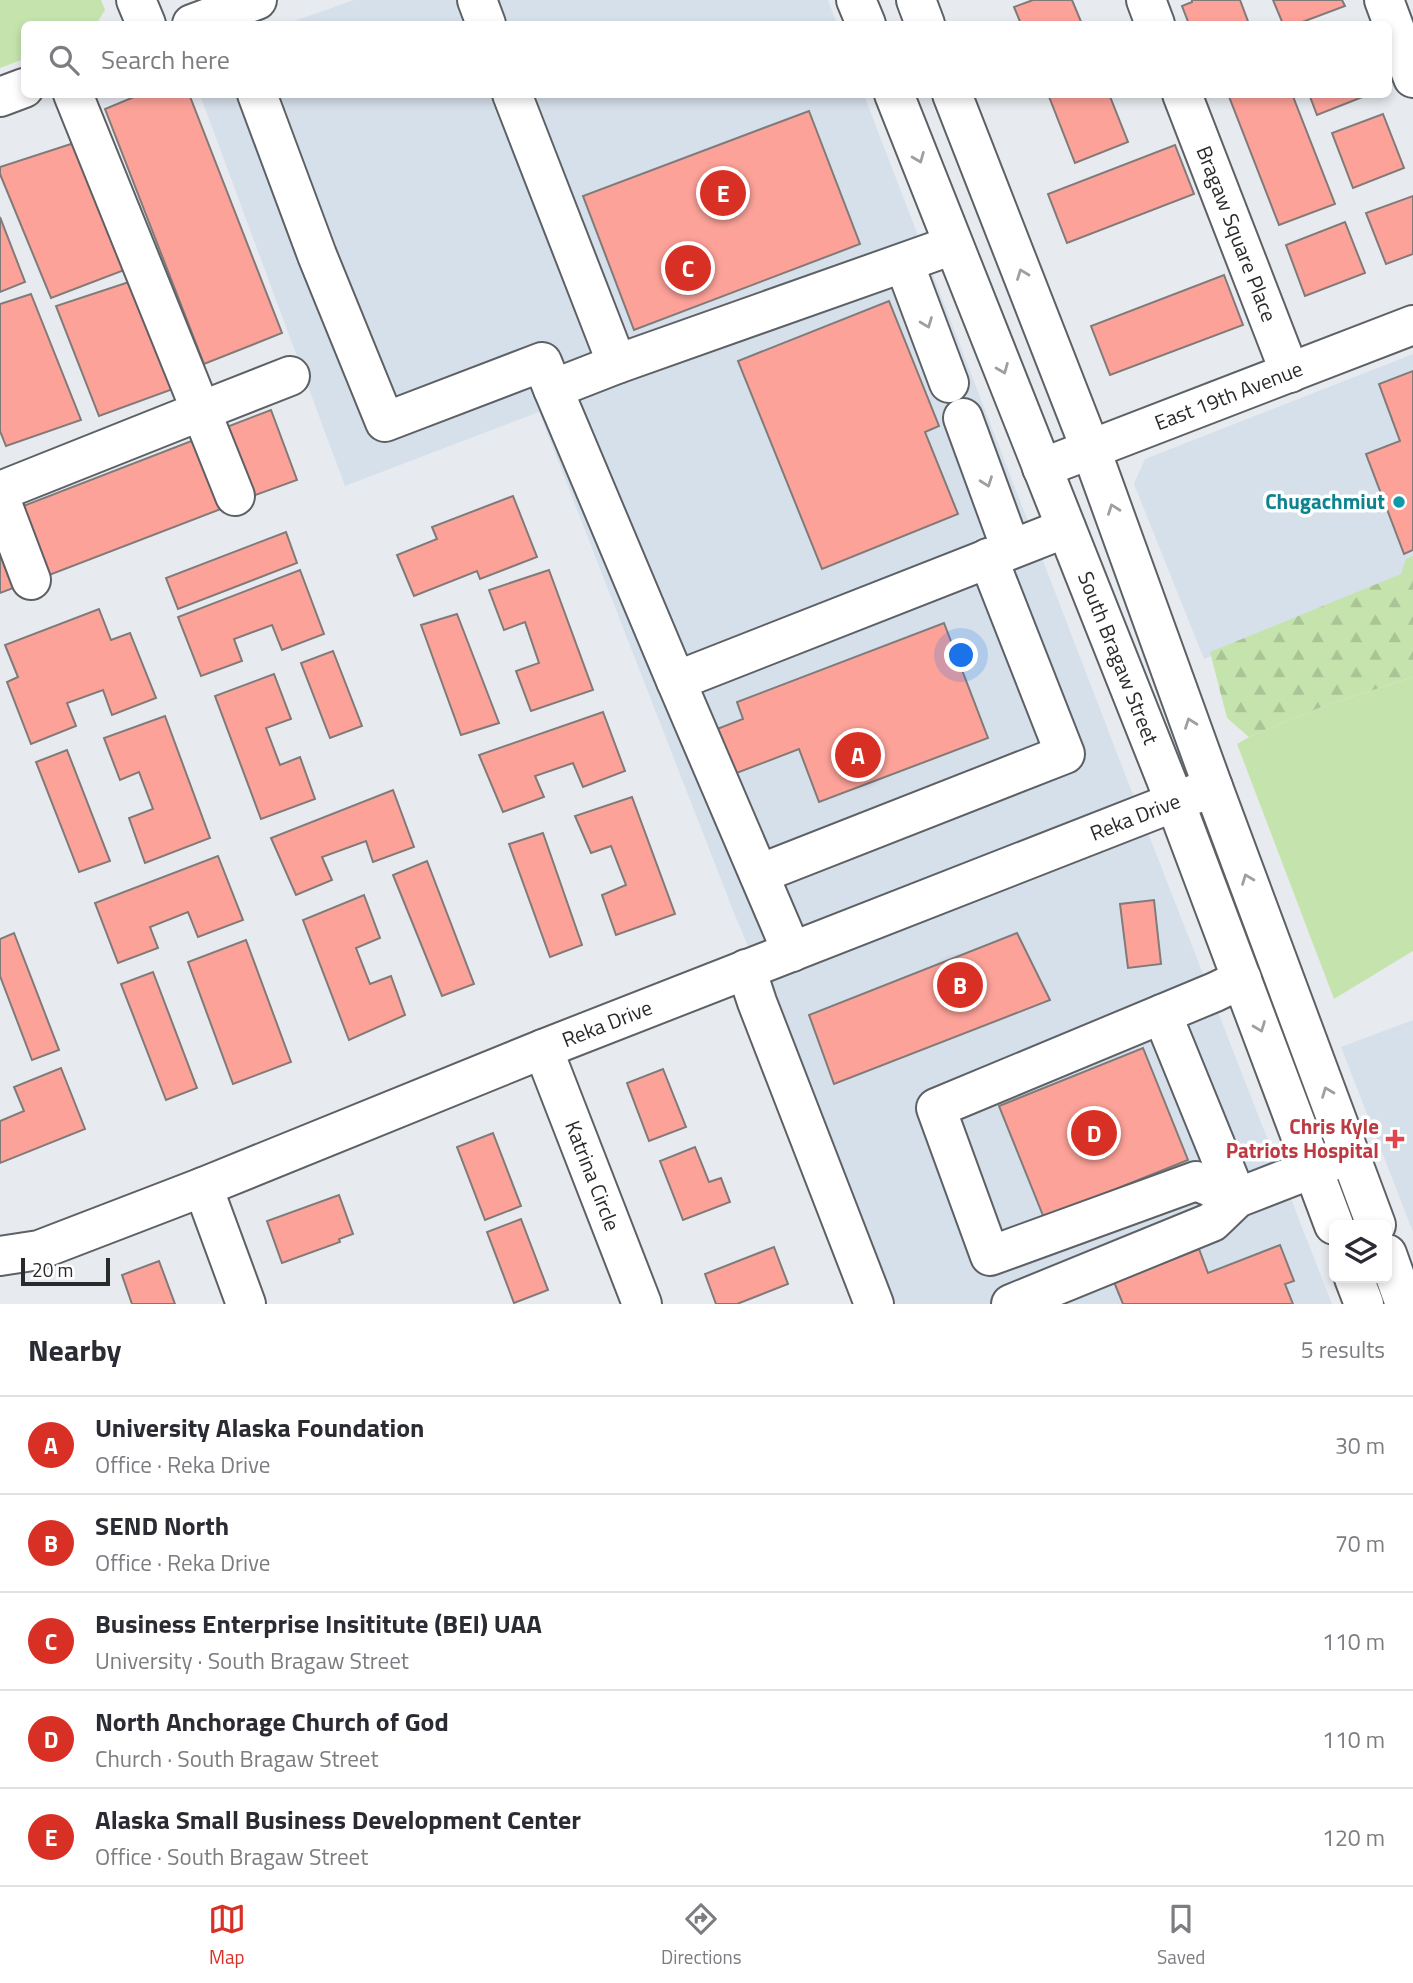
<!DOCTYPE html>
<meta charset="utf-8">
<style>
:root{--surface:#fff;--page:#f2f2f3;--text:#2b2b33;--muted:#7c7c81;--line:#e1e1e2;--accent:#d93025}
body{margin:0;font-family:"Titillium Web",sans-serif;background:var(--page);color:var(--text)}
.controls{position:absolute;right:21px;bottom:21px;display:grid;overflow:hidden;border-radius:10px;box-shadow:0 4px 10px #0003}
.controls button{width:63px;height:63px;display:grid;place-items:center;padding:0;border:0;border-bottom:2px solid var(--line);background:var(--surface);color:var(--text);font:35px sans-serif}
.scale{position:absolute;left:21px;bottom:18px;width:89px;box-sizing:border-box;padding-left:7px;border:4px solid #292a2c;border-top:0;font-size:19px;line-height:24px;white-space:nowrap;color:#292a2c;-webkit-text-stroke:5px #fff;paint-order:stroke}
.you{position:absolute;left:962px;top:656px;width:24px;height:24px;margin:-18px;border:5px solid #fff;border-radius:50%;background:#1a73e8;box-shadow:0 0 0 10px #1a73e833}
.badge{display:grid;place-items:center;width:46px;height:46px;border-radius:50%;background:var(--accent);color:#fff;font-size:23px;font-weight:700}
.pin{position:absolute;translate:-50% -50%;border:4px solid #fff;box-shadow:0 2px 7px #0006}
.list{margin:0;padding:0;list-style:none}
h2{display:flex;justify-content:space-between;align-items:center;height:91px;margin:0;padding:0 28px;font-size:30px}
h2 small{font-size:23px;font-weight:400;color:var(--muted)}
.list li{display:grid;grid-template-columns:46px 1fr auto;gap:21px;align-items:center;box-sizing:border-box;height:98px;padding:0 28px;border-top:2px solid var(--line)}
.list b{display:block;font-size:26px;white-space:nowrap}
.list p{margin:0;font-size:23px;white-space:nowrap;color:var(--muted)}
.list em{font-size:23px;font-style:normal;color:var(--muted)}
.icon{flex:none;width:38px;height:38px;fill:none;stroke:currentColor;stroke-width:2;stroke-linecap:round;stroke-linejoin:round}
.map{position:relative;flex:none;width:1413px;height:1304px;overflow:hidden}
.search{position:absolute;background:var(--surface);box-shadow:0 4px 10px #0003;left:21px;right:21px;top:21px;height:77px;display:flex;align-items:center;gap:18px;box-sizing:border-box;padding:0 24px;border-radius:10px;color:var(--muted);font-size:26px}
.sheet{height:581px;background:var(--surface)}
nav{display:flex;justify-content:space-around;align-items:center;box-sizing:border-box;height:98px;border-top:2px solid var(--line);background:var(--surface);font-size:19px;color:var(--muted)}
nav a{display:grid;justify-items:center;gap:4px}
nav .on{color:var(--accent)}
.map>svg:first-child{display:block}
</style>
<div class="map">
<svg width="1413" height="1304" viewBox="0 0 1413 1304">
<defs>
<pattern id="forest-firs" width="22" height="20" patternUnits="userSpaceOnUse" patternTransform="scale(1.75)"><rect width="22" height="20" fill="#c5e4ad"/><path d="M5 1l3.5 6h-7zM16 11l3.5 6h-7z" fill="#a9c495"/></pattern>
</defs>
<rect width="100%" height="100%" fill="#e7ebf0"/>
<!-- built -->
<g fill="#d6e0eb">
<polygon points="354,0 828,0 837,24 286,24"/>
<polygon points="200,95 864,95 1125,774 1332,1304 891,1304 770,997 736,918 539,412 345,486"/>
<polygon points="1413,354 1413,578 1204,659 1134,484 1145,459"/>
<polygon points="1413,1020 1413,1232 1341,1047"/>
</g>
<!-- green -->
<g fill="#c5e4ad">
<polygon points="0,0 101,0 105,10 96,24 24,24 24,59 0,68"/>
<polygon points="1413,677 1413,951 1334,999 1237,744 1249,737 1324,706"/>
</g>
<!-- forest -->
<polygon fill="url(#forest-firs)" points="1413,556 1413,677 1324,706 1249,737 1227,718 1210,652 1401,574 1406,559"/>
<!-- building -->
<g fill="#fda299" stroke="#807a79" stroke-width="2">
<polygon points="1033,0 1072,0 1082,24 1021,24 1014,7"/>
<polygon points="1192,0 1240,0 1249,24 1189,24 1182,6 1192,2"/>
<polygon points="1273,0 1342,0 1345,6 1297,24 1283,24"/>
<polygon points="141,94 189,94 282,333 204,364 105,109"/>
<polygon points="1048,94 1109,94 1128,142 1075,163"/>
<polygon points="1228,94 1292,94 1335,204 1279,225"/>
<polygon points="1309,94 1370,94 1317,115"/>
<polygon points="809,111 860,244 634,330 583,196"/>
<polygon points="1383,114 1404,168 1353,188 1332,133"/>
<polygon points="77,142 127,269 51,298 0,174 0,167"/>
<polygon points="1175,145 1194,194 1067,243 1048,194"/>
<polygon points="1413,196 1413,254 1386,264 1366,213"/>
<polygon points="0,217 25,282 0,292"/>
<polygon points="1345,222 1365,273 1305,296 1286,245"/>
<polygon points="1224,275 1243,325 1110,375 1091,326"/>
<polygon points="132,281 173,389 99,416 56,306"/>
<polygon points="31,294 81,420 6,446 0,431 0,304"/>
<polygon points="889,301 939,426 925,432 958,514 822,569 738,361"/>
<polygon points="1413,371 1413,550 1404,554 1366,454 1400,441 1379,384"/>
<polygon points="271,410 297,480 250,497 224,428"/>
<polygon points="194,440 221,509 44,577 18,508"/>
<polygon points="513,496 537,557 480,579 477,571 414,596 397,555 437,539 432,527"/>
<polygon points="286,532 297,563 178,609 166,578"/>
<polygon points="0,546 16,587 0,593"/>
<polygon points="300,570 324,634 282,650 272,625 234,639 242,661 201,676 178,617"/>
<polygon points="549,570 593,690 531,711 516,671 539,663 525,622 504,630 489,590"/>
<polygon points="99,609 111,640 130,633 156,698 112,715 103,690 67,703 76,726 31,744 7,682 18,677 5,645"/>
<polygon points="457,614 499,723 461,735 421,625"/>
<polygon points="944,623 988,738 819,802 799,749 734,774 717,729 743,719 737,702"/>
<polygon points="333,651 362,726 330,738 301,663"/>
<polygon points="274,674 291,719 266,728 280,765 300,757 315,799 261,819 215,696"/>
<polygon points="603,712 625,771 583,787 573,763 535,776 544,797 503,812 479,755"/>
<polygon points="165,716 210,838 145,863 129,818 153,809 139,772 120,780 104,738"/>
<polygon points="67,750 110,861 79,872 36,762"/>
<polygon points="393,790 414,847 373,862 366,841 322,857 332,880 296,895 271,838"/>
<polygon points="632,797 675,914 616,935 602,895 626,885 611,846 591,853 575,816"/>
<polygon points="543,833 582,945 550,957 509,844"/>
<polygon points="218,856 243,920 198,937 188,912 150,927 158,948 118,963 95,903"/>
<polygon points="427,861 474,984 442,996 393,875"/>
<polygon points="364,895 380,938 356,948 370,984 391,976 405,1015 349,1040 303,920"/>
<polygon points="1154,900 1161,964 1128,968 1120,904"/>
<polygon points="14,933 59,1050 32,1060 0,976 0,939"/>
<polygon points="1017,933 1050,1000 834,1084 809,1015"/>
<polygon points="246,940 291,1062 233,1084 188,962"/>
<polygon points="153,972 197,1088 166,1100 121,984"/>
<polygon points="1143,1048 1188,1160 1044,1218 999,1106"/>
<polygon points="61,1068 85,1129 0,1163 0,1121 24,1111 14,1087"/>
<polygon points="663,1069 686,1127 649,1141 627,1083"/>
<polygon points="493,1133 521,1206 485,1220 457,1147"/>
<polygon points="695,1147 709,1182 721,1178 730,1202 683,1220 660,1161"/>
<polygon points="339,1195 353,1234 339,1239 340,1242 282,1263 267,1221"/>
<polygon points="521,1219 548,1290 514,1303 487,1232"/>
<polygon points="1280,1245 1294,1281 1285,1284 1293,1304 1123,1304 1114,1282 1199,1249 1208,1273"/>
<polygon points="774,1247 788,1284 737,1304 716,1304 705,1274"/>
<polygon points="159,1261 175,1304 132,1304 122,1275"/>
</g>
<g fill="none" stroke-linecap="round" stroke-linejoin="round">
<defs>
<g id="minor">
<polyline points="136,0 146,24"/>
<polyline points="477,0 486,24"/>
<polyline points="1146,0 1155,24"/>
<polyline points="1384,0 1413,78"/>
<polyline points="192,24 257,0"/>
<polyline points="257,94 317,255 385,422 542,362 553,389 617,364 953,245"/>
<polyline points="512,94 617,364"/>
<path id="s1" d="M1182,94L1290,373"/>
<polyline points="0,97 24,88"/>
<polyline points="904,263 949,383"/>
<polyline points="553,389 676,681 1066,528"/>
<polyline points="963,418 1011,549"/>
<path id="s2" d="M1042,468L1413,325"/>
<polyline points="0,491 201,411 73,94"/>
<polyline points="235,496 201,411 290,376"/>
<polyline points="0,498 31,580"/>
<polyline points="676,681 792,952"/>
<polyline points="759,874 1065,754 988,558"/>
<polyline points="746,969 757,1002 874,1304"/>
<polyline points="1162,1014 1237,1198"/>
<path id="s3" d="M543,1049L642,1304"/>
<polyline points="203,1187 246,1304"/>
<polyline points="1237,1198 1196,1181 990,1256 936,1108 1215,992 1242,979"/>
<path id="s4" d="M0,1256L39,1250L203,1187L543,1049L1213,787"/>
<polyline points="1011,1304 1212,1222 1237,1198 1345,1156"/>
</g>
<g id="major">
<polyline points="856,0 866,24"/>
<polyline points="916,0 925,24"/>
<path id="s5" d="M894,94L1175,802L1334,1225"/>
<polyline points="952,94 1091,450 1213,787 1376,1225"/>
<polyline points="1387,1254 1405,1304"/>
<polyline points="1354,1278 1364,1304"/>
</g>
</defs>
<!-- minor casing -->
<use href="#minor" stroke="#5d6165" stroke-width="42"/>
<!-- major casing -->
<use href="#major" stroke="#5d6165" stroke-width="42"/>
<!-- minor -->
<use href="#minor" stroke="#fff" stroke-width="38"/>
<!-- major -->
<use href="#major" stroke="#fff" stroke-width="38"/>
</g>
<!-- one-way arrows -->
<defs><path id="oneway-chevron" d="M-2-3.5L2.5 0L-2 3.5" fill="none" stroke-width="1.6" stroke-linecap="round" stroke-linejoin="round" transform="scale(1.75)"/></defs>
<g stroke="#9f9fa0">
<use href="#oneway-chevron" transform="translate(919 158) rotate(68)"/>
<use href="#oneway-chevron" transform="translate(1022 274) rotate(-111)"/>
<use href="#oneway-chevron" transform="translate(927 323) rotate(69)"/>
<use href="#oneway-chevron" transform="translate(1003 369) rotate(68)"/>
<use href="#oneway-chevron" transform="translate(987 482) rotate(70)"/>
<use href="#oneway-chevron" transform="translate(1113 509) rotate(-110)"/>
<use href="#oneway-chevron" transform="translate(1190 723) rotate(-110)"/>
<use href="#oneway-chevron" transform="translate(1247 879) rotate(-111)"/>
<use href="#oneway-chevron" transform="translate(1260 1027) rotate(69)"/>
<use href="#oneway-chevron" transform="translate(1327 1092) rotate(-111)"/>
</g>
<!-- markers -->
<circle fill="#0f9aa8" stroke="#fff" stroke-width="2.5" cx="1399" cy="502" r="7"/>
<path fill="#e0444e" stroke="#fff" stroke-width="2.5" d="M1391.5 1128.5h7v7h7v7h-7v7h-7v-7h-7v-7h7z"/>
<g text-anchor="middle" stroke-width="7" stroke-linejoin="round" paint-order="stroke">
<!-- street labels -->
<g font-size="21" fill="#292a2c" stroke="#fff">
<text dy="7" stroke="none"><textPath href="#s1" startOffset="150">Bragaw Square Place</textPath></text>
<text dy="7" stroke="none"><textPath href="#s2" startOffset="200">East 19th Avenue</textPath></text>
<text dy="7" stroke="none"><textPath href="#s5" startOffset="607">South Bragaw Street</textPath></text>
<text dy="7" stroke="none"><textPath href="#s4" startOffset="1218">Reka Drive</textPath></text>
<text dy="7" stroke="none"><textPath href="#s4" startOffset="651">Reka Drive</textPath></text>
<text dy="7" stroke="none"><textPath href="#s3" startOffset="136">Katrina Circle</textPath></text>
</g>
<!-- culture labels -->
<g font-size="21" font-weight="bold" fill="#0d838f" stroke="#fff" text-anchor="end">
<text x="1385" y="509">Chugachmiut</text>
</g>
<!-- health labels -->
<g font-size="21" font-weight="bold" fill="#be3a42" stroke="#fff" text-anchor="end">
<text x="1379" y="1134">Chris Kyle<tspan x="1379" dy="24">Patriots Hospital</tspan></text>
</g>
</g>
</svg>
<div class="controls">
<button><svg class="icon" aria-label="layers" viewBox="0 0 24 24"><path d="M12 4l9 5-9 5-9-5zM3 14l9 5 9-5"/></svg></button>
</div>
<div class="scale">20 m</div>
<div class="you"></div>
<div class="pin badge" style="left:858px;top:755px">A</div>
<div class="pin badge" style="left:960px;top:985px">B</div>
<div class="pin badge" style="left:688px;top:268px">C</div>
<div class="pin badge" style="left:1094px;top:1133px">D</div>
<div class="pin badge" style="left:723px;top:193px">E</div>
<div class="search"><svg class="icon" aria-label="search" viewBox="0 0 24 24"><circle cx="10" cy="10" r="6"/><path d="M15 15l6 6"/></svg>Search here</div>
</div>
<section class="sheet">
<h2>Nearby<small>5 results</small></h2>
<ul class="list">
<li><span class="badge">A</span><div><b>University Alaska Foundation</b><p>Office · Reka Drive</p></div><em>30 m</em></li>
<li><span class="badge">B</span><div><b>SEND North</b><p>Office · Reka Drive</p></div><em>70 m</em></li>
<li><span class="badge">C</span><div><b>Business Enterprise Insititute (BEI) UAA</b><p>University · South Bragaw Street</p></div><em>110 m</em></li>
<li><span class="badge">D</span><div><b>North Anchorage Church of God</b><p>Church · South Bragaw Street</p></div><em>110 m</em></li>
<li><span class="badge">E</span><div><b>Alaska Small Business Development Center</b><p>Office · South Bragaw Street</p></div><em>120 m</em></li>
</ul>
</section>
<nav>
<a class="on"><svg class="icon" aria-label="map" viewBox="0 0 24 24"><path d="M3 6l6-2 6 2 6-2v14l-6 2-6-2-6 2zM9 4v14M15 6v14"/></svg>Map</a>
<a><svg class="icon" aria-label="directions" viewBox="0 0 24 24"><path d="M12 3l9 9-9 9-9-9zM9 14v-3h6M13 9l2 2-2 2"/></svg>Directions</a>
<a><svg class="icon" aria-label="saved" viewBox="0 0 24 24"><path d="M7 4h10v16l-5-4-5 4z"/></svg>Saved</a>
</nav>
